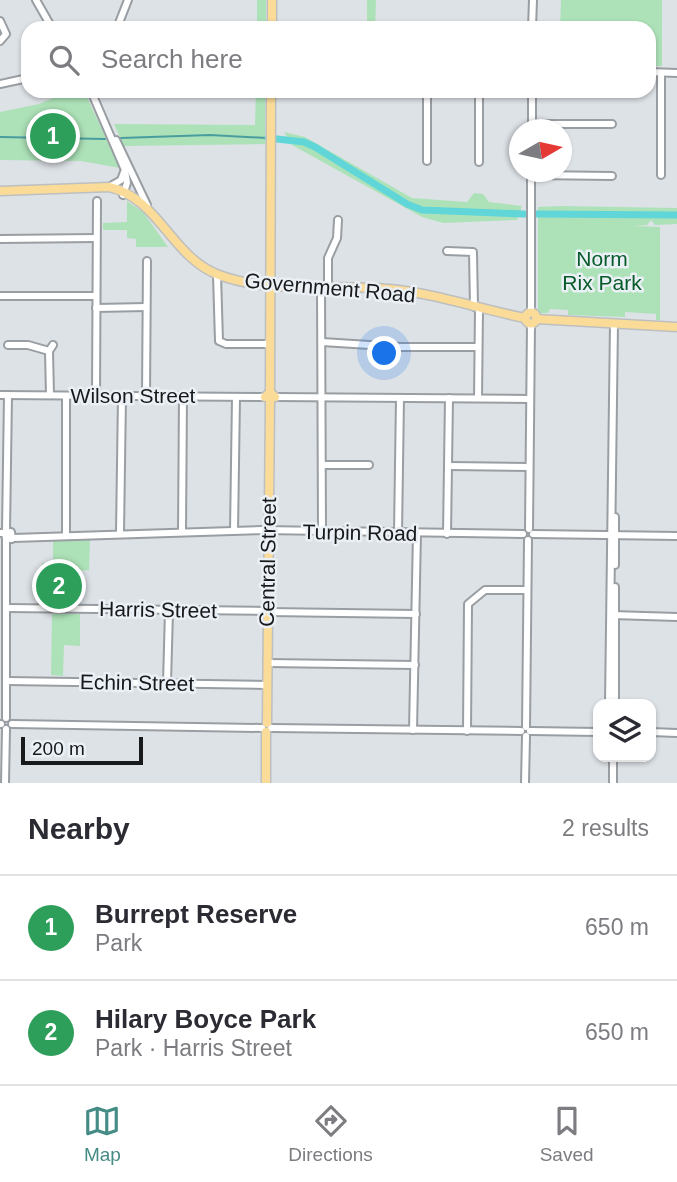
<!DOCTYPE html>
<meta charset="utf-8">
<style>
:root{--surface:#fff;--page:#f7f7f7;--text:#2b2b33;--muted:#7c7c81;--line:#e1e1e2;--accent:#468c86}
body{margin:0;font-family:Arial,sans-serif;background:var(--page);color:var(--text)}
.controls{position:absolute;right:21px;bottom:21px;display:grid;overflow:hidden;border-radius:14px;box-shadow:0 2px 5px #0004}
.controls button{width:63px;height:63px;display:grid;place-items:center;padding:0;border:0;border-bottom:2px solid var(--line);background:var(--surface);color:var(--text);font:35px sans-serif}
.compass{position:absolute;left:509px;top:119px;width:63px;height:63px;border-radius:50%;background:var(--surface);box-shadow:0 2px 5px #0004;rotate:81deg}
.scale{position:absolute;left:21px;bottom:18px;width:122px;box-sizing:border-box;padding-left:7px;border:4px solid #18191b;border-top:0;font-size:19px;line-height:24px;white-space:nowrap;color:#18191b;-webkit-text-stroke:5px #eaf0f5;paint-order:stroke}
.you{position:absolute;left:385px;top:354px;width:24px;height:24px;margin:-18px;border:5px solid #fff;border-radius:50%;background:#1a73e8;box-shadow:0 0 0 10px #1a73e833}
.badge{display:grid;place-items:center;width:46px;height:46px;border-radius:50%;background:var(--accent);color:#fff;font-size:23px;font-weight:700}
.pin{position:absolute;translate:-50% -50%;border:4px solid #fff;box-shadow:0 2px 7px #0006}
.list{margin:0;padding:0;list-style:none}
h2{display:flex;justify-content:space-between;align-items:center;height:91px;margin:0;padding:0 28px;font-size:30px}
h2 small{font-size:23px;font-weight:400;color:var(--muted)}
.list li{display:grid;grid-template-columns:46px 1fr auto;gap:21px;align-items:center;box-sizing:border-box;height:105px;padding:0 28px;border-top:2px solid var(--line)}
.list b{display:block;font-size:26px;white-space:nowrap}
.list p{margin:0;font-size:23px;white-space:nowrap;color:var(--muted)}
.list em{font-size:23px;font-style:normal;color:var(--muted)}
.icon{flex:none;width:38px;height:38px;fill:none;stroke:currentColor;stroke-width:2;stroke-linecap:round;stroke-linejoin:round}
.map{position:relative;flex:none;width:677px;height:783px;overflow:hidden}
.search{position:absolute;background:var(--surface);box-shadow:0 2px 5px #0004;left:21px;right:21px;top:21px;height:77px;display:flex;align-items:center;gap:18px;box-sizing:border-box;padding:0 24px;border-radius:21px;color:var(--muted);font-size:26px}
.sheet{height:301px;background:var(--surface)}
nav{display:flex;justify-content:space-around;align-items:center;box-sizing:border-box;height:98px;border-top:2px solid var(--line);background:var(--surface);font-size:19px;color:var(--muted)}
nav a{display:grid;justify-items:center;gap:4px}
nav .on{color:var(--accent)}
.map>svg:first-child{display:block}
</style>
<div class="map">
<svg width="677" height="783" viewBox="0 0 677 783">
<rect width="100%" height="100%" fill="#dde2e7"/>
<!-- green -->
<g fill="#ade2b8">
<rect x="257" y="0" width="9" height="28"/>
<polygon points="367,0 376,0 375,28 367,28"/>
<polygon points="561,0 662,0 662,66 649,66 649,28 560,28"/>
<polygon points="70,91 84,91 120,168 81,161 0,160 0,112 39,104"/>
<polygon points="256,91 265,91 265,144 124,146 114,124 255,125"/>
<polygon points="284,132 305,137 412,198 467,202 474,193 483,194 489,202 522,206 517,220 443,223 422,217 292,145"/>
<polygon points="127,201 143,212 168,247 136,247 136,239 127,238 127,230 103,230 103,223 127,222"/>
<polygon points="561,206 677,208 677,224 655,225 651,220 647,225 634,226 660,227 660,320 656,320 656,314 625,312 625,317 568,315 568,310 550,309 548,313 538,313 538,207"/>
<polygon points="90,540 89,570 77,571 77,602 42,602 42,563 53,563 53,541"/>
<polygon points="52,614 80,614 80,646 64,645 63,676 51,675"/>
</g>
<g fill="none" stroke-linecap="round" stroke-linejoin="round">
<!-- stream -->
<g stroke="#4a9d9f" stroke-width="2">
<polyline points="0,137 105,139"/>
<polyline points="121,138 210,135 267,138"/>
</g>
<!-- river -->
<g stroke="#60d6d8" stroke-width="7">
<polyline points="268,138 304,142 315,147 407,204 422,210 524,214"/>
<polyline points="537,214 677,215"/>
</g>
<defs>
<g id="minor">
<polyline points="36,0 52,28"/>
<polyline points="0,21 6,34 0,41"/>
<polyline points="117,28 128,0"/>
<polyline points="532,28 533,0"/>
<polyline points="649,72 677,73"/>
<polyline points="0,84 28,78"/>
<polyline points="91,91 125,170 127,183 123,195"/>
<polyline points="532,124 612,124"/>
<polyline points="532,130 532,91"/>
<polyline points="116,140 147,205"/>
<polyline points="427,161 427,91"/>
<polyline points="479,162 479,91"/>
<polyline points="531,175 612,176"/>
<polyline points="661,175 661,73"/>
<polyline points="109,187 121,180 124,172"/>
<polyline points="0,239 96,238"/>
<polyline points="447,251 473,252 474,307"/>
<polyline points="217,275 219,341 226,344 269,344"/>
<polyline points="321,287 322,532"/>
<polyline points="328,287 328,258 337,238 338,220"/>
<polyline points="0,296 96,296"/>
<polyline points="96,308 146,307"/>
<polyline points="531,313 531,172"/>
<polyline points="322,342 401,347 478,347"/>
<polyline points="8,345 28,345 49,351"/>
<polyline points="0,395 265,397"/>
<polyline points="50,395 49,351 53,345"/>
<polyline points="96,396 97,201"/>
<polyline points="146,396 147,261"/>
<polyline points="275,397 530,399"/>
<polyline points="478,398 479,309"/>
<polyline points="323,465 369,465"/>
<polyline points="449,466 529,467"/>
<polyline points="529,529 531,324"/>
<polyline points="6,531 8,395"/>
<polyline points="234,531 236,397"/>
<polyline points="182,532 183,396"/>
<polyline points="0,533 11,532 12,539 6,539 5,532"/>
<polyline points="120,533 122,396"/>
<polyline points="398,533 400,398"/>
<polyline points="66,534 66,396"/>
<polyline points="447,534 449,398"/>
<polyline points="533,534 677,536"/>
<polyline points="13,538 262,530 523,534"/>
<polyline points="6,539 6,718"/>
<polyline points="615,565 615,517"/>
<polyline points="615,587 615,704"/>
<polyline points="7,608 268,611"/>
<polyline points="268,612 416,614"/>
<polyline points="612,615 677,617"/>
<polyline points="267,663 415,665"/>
<polyline points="7,681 267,685"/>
<polyline points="167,683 169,611"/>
<polyline points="609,704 614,323"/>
<polyline points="0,724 1,724"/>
<polyline points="12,724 262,728"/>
<polyline points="526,727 528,540"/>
<polyline points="271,728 521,731"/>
<polyline points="413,730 417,533"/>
<polyline points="467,731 468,604 485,590 527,590"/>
<polyline points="530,731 598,732"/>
<polyline points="651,732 677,733"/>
<polyline points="5,783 6,729"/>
<polyline points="525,783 526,736"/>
<polyline points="613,783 613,757"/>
</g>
<g id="major">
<polyline points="272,28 272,0"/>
<path d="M0,191L109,187C159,198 171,257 219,275C273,295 333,283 389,289C434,293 480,309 525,318"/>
<circle cx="531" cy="318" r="5.5"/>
<polyline points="536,319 677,327"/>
<polyline points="270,392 271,91"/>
<polyline points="265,397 270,392 275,397"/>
<polyline points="267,723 270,401"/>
<polyline points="266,783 266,732"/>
</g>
</defs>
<!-- minor casing -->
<use href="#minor" stroke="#999ea3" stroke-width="10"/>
<!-- major casing -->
<use href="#major" stroke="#bebfbf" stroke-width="11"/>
<!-- minor -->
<use href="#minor" stroke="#fff" stroke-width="6"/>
<!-- major -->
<use href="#major" stroke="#fadc98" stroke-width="8"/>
</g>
<g text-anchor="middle" stroke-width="5" stroke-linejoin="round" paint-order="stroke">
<!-- park labels -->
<g font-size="21" fill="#075b29" stroke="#eaf0f5">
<text x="602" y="266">Norm<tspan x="602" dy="24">Rix Park</tspan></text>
</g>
<!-- street labels -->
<g font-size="21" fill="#18191b" stroke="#eaf0f5">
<text transform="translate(330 288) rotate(5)" y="7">Government Road</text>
<text x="133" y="403">Wilson Street</text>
<text transform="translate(360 533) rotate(1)" y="7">Turpin Road</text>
<text transform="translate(268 562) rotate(-89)" y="7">Central Street</text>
<text transform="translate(158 610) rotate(1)" y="7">Harris Street</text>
<text transform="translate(137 683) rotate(1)" y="7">Echin Street</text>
</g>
</g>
</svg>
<div class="controls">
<button><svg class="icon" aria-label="layers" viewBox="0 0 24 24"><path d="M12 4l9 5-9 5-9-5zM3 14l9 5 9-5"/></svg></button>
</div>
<svg class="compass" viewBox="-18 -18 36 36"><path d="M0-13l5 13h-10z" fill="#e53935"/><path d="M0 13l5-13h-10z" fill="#7c7c81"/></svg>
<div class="scale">200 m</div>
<div class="you"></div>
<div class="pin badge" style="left:53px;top:136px;background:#2e9e5b">1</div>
<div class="pin badge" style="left:59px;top:586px;background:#2e9e5b">2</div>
<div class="search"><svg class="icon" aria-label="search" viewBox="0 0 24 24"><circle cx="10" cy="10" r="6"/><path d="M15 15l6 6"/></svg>Search here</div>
</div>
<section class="sheet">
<h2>Nearby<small>2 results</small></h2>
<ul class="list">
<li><span class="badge" style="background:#2e9e5b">1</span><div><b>Burrept Reserve</b><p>Park</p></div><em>650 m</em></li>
<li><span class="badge" style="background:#2e9e5b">2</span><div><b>Hilary Boyce Park</b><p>Park · Harris Street</p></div><em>650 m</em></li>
</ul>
</section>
<nav>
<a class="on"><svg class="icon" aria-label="map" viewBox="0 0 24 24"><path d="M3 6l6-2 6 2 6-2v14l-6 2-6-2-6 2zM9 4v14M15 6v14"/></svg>Map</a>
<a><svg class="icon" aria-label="directions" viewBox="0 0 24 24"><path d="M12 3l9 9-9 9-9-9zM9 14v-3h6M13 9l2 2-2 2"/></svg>Directions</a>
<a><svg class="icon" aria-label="saved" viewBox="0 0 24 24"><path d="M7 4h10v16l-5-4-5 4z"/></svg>Saved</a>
</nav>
